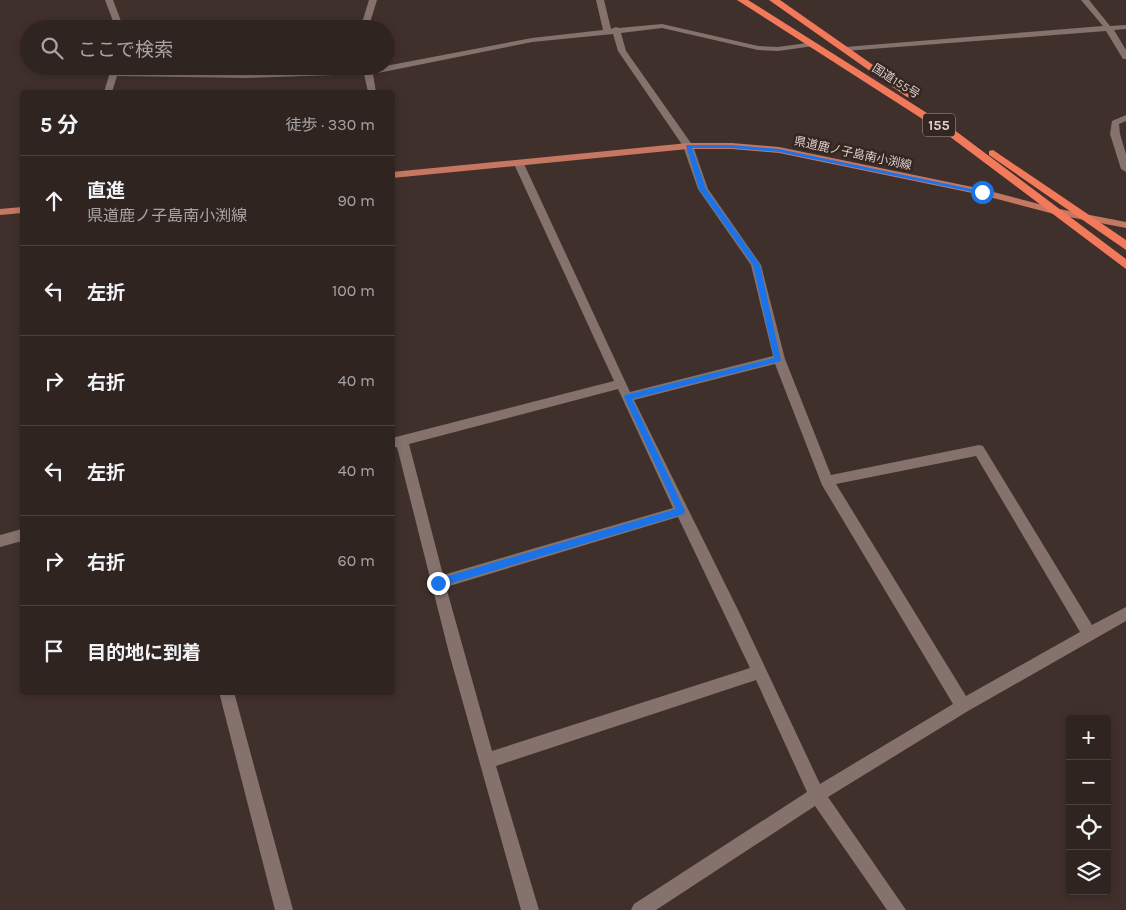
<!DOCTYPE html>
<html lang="ja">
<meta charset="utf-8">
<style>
:root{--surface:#302421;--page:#382c2a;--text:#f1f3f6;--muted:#a8a4a5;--line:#4b413f}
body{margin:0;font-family:Karla,"Noto Sans JP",sans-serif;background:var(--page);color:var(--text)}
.controls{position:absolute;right:15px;bottom:15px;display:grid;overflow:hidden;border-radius:5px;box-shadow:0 2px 8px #0003}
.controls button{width:45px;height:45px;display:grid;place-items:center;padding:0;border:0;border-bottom:1px solid var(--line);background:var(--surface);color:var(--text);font:25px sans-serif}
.stop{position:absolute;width:15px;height:15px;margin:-11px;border:4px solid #1a73e8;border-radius:50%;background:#fff}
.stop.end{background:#1a73e8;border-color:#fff;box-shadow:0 1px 5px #0008}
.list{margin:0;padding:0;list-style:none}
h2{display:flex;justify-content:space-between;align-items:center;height:65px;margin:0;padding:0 20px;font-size:21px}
h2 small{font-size:16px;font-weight:400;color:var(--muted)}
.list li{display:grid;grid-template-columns:32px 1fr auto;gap:15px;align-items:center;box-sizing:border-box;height:90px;padding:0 20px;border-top:1px solid var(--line)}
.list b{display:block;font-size:19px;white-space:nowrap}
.list p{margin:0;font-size:16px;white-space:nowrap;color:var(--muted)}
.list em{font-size:16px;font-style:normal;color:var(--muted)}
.icon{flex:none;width:28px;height:28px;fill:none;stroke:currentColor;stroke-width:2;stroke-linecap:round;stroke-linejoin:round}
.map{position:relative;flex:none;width:1126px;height:910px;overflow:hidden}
.search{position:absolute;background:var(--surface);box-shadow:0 2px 8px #0003;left:20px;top:20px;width:375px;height:55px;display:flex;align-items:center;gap:12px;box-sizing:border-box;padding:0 18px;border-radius:28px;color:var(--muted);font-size:19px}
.panel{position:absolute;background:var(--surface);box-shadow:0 2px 8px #0003;left:20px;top:90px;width:375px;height:605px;border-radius:5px}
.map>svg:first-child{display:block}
</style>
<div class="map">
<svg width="1126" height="910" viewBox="0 0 1126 910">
<rect width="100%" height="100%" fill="#40302c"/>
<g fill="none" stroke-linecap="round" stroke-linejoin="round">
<!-- minor -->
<g fill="#85726d" fill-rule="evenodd">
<polygon points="105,0 113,0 124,29 116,29"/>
<polygon points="369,0 377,0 368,29 360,29"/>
<path d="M596,0H604L611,29L616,27L619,28L662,24L758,46L778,47L814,42V46L778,51L758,50L662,28L621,33L626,51L693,146L708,189L761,265L785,359L831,475L979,445L983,446L1092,625L1126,607V621L968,711L828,797L906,910H887L815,806L656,910H631L634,904L807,792L756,680L496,766L539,910H521L449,653L397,447L392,448V438L614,381L514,164L516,162L519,161L524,164L630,392L773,356L751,265L698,189L683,146L618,51L613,34L532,42L373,74L376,92H368L364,74L245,78L117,76L112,92H104L112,66H120L119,71L245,72L363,69V66L375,68L532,38L603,30ZM775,364L822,485L953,704L820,784L740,614L634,400ZM618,389L673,508L443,575L409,444ZM976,456L1080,632L966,696L836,484ZM678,517L750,668L492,751L446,587Z"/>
<polygon points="1081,0 1089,0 1110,26 1126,25 1126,29 1114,30 1126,50 1126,59 1123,59 1106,31 845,51 841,49 845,47 1103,26"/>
<polygon points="1126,115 1126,121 1119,124 1120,134 1126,154 1126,172 1121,169 1110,134 1112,121"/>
<polygon points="22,529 22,541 0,547 0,535"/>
<polygon points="219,692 234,692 293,910 275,910"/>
</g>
<!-- major -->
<g fill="#c67762" fill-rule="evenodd">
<polygon points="688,143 732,143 779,147 982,189 1054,208 1126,222 1126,228 1054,214 982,195 779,153 732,149 688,149 392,178 392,172"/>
<polygon points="22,207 22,213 0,215 0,209"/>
</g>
<!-- highway -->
<g fill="#f27a5b" fill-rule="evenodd">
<polygon points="737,0 748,0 957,132 1126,259 1126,269 949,136"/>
<polygon points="769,0 780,0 916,95 911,98 907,97"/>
<polygon points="993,150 1126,240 1126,250 989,155 989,151"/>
</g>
</g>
<!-- route -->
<polygon fill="#1a73e8" points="686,145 732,145 779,149 986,192 982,194 779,152 732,148 692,148 706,189 760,265 781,361 632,399 685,511 684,514 438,587 435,586 435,580 438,579 676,509 624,397 625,395 774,358 753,265 699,189"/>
<g text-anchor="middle" stroke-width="5" stroke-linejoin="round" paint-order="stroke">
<!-- far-street labels -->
<g font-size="12" fill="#dcd1ce" stroke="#362622">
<text transform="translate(896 81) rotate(32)" y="4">国道155号</text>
<text transform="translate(853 153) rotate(12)" y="4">県道鹿ノ子島南小渕線</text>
</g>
<!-- shield labels -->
<rect fill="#362622" stroke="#aa9e9a" stroke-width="1" x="923" y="113.5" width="32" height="23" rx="4"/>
<g font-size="14" font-weight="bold" fill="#dcd1ce">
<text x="939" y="130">155</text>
</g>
</g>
</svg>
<div class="controls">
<button>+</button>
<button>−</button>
<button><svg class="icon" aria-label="locate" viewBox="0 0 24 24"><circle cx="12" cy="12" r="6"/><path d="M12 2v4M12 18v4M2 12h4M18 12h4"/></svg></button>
<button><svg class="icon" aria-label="layers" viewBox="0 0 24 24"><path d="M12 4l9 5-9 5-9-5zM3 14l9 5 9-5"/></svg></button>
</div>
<div class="stop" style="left:982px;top:192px"></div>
<div class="stop end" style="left:438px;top:583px"></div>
<div class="search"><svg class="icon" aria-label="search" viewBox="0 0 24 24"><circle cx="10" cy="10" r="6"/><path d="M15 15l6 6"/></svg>ここで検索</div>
<section class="panel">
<h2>5 分<small>徒歩 · 330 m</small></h2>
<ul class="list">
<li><svg class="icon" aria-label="ahead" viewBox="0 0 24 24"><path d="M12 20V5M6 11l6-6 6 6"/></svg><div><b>直進</b><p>県道鹿ノ子島南小渕線</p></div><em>90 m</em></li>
<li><svg class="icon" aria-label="left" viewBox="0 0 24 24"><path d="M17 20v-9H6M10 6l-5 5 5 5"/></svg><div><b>左折</b></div><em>100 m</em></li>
<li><svg class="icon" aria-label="right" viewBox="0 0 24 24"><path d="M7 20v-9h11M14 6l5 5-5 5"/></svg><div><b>右折</b></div><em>40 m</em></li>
<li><svg class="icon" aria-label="left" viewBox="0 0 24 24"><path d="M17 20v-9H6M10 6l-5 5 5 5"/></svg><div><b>左折</b></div><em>40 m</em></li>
<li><svg class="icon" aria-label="right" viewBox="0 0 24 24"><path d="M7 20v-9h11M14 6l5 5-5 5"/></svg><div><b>右折</b></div><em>60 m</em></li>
<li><svg class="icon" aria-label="arrive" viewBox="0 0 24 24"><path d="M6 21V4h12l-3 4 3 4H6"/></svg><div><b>目的地に到着</b></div></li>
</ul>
</section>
</div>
